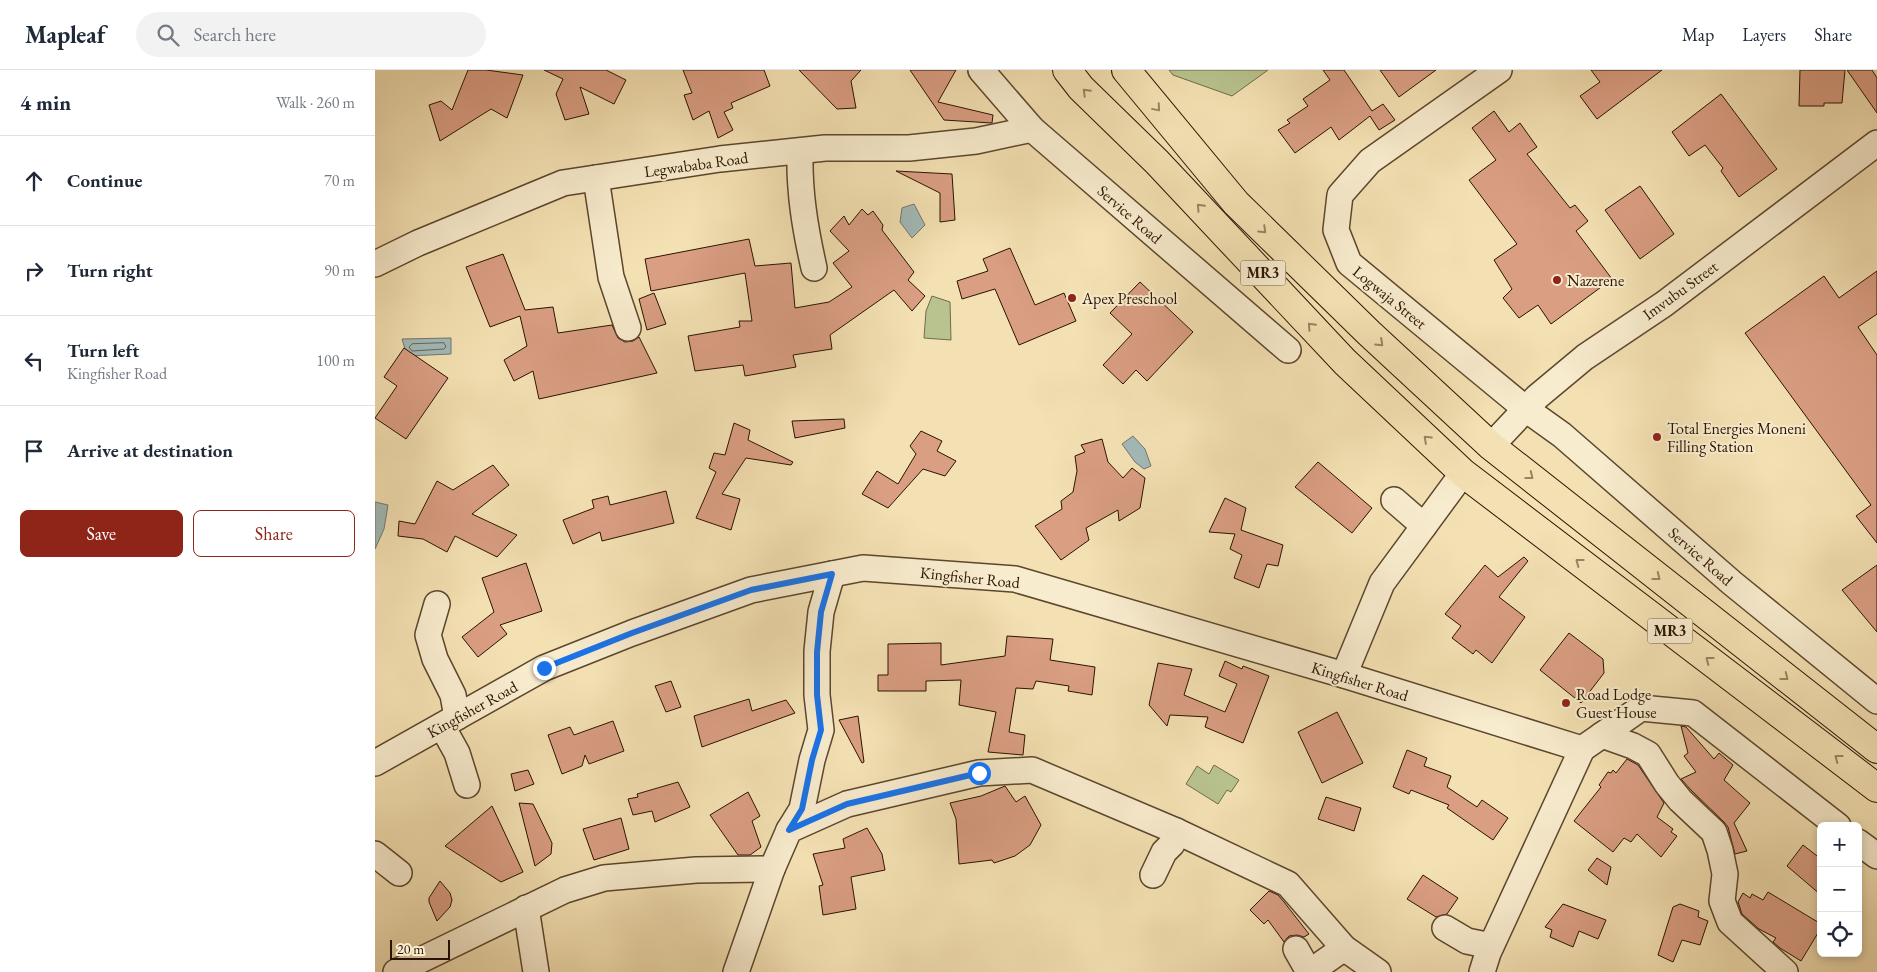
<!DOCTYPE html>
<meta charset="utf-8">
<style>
:root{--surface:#fff;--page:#f2f2f3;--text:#1f2937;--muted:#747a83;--line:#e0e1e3;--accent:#8f2418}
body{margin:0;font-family:"EB Garamond",serif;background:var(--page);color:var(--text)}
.controls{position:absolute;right:15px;bottom:15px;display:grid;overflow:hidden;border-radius:8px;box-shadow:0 2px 8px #0003}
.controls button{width:45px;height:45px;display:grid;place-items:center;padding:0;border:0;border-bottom:1px solid var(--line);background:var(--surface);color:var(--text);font:25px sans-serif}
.scale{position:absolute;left:15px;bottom:12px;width:60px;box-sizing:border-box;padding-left:5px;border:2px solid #2a1300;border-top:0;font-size:14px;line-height:18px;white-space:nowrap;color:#2a1300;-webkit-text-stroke:4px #f8ecce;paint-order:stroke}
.stop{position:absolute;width:15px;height:15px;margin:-11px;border:4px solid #1a73e8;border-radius:50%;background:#fff}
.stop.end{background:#1a73e8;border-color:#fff;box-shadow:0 1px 5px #0008}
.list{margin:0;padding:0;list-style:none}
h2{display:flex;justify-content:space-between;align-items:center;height:65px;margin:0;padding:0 20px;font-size:21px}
h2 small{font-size:16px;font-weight:400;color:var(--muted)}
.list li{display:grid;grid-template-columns:32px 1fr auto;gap:15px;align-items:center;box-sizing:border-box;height:90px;padding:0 20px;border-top:1px solid var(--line)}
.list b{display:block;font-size:19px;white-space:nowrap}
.list p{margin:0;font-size:16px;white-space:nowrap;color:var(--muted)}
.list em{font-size:16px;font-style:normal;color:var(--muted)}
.actions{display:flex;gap:10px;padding:15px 20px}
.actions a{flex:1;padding:11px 0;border:1px solid var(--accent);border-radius:8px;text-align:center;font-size:18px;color:var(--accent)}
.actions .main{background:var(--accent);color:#fff}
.icon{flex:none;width:28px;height:28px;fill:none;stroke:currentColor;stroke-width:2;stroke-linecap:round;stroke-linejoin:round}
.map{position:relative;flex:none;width:1502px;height:902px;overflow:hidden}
header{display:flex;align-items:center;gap:30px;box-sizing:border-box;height:70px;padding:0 25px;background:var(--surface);border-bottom:1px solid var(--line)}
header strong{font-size:24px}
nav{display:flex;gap:28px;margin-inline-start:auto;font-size:18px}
.search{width:350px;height:45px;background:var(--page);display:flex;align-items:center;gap:12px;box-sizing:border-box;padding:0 18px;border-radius:28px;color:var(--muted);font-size:19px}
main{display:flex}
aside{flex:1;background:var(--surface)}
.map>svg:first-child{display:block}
</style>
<header>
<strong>Mapleaf</strong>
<div class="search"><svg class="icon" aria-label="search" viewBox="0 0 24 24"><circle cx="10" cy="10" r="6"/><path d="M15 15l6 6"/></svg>Search here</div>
<nav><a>Map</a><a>Layers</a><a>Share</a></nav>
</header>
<main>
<aside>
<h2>4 min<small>Walk · 260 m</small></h2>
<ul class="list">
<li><svg class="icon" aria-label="ahead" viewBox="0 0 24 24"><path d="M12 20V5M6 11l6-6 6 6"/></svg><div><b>Continue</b></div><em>70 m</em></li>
<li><svg class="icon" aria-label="right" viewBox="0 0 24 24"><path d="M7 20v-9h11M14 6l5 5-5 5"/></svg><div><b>Turn right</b></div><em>90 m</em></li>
<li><svg class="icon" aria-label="left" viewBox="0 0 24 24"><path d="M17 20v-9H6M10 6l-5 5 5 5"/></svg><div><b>Turn left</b><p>Kingfisher Road</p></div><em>100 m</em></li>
<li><svg class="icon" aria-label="arrive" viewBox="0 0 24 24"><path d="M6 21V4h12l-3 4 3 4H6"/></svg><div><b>Arrive at destination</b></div></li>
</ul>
<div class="actions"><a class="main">Save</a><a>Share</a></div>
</aside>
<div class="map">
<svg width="1502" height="902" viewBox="0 0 1502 902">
<rect width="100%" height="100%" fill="#f4e1b3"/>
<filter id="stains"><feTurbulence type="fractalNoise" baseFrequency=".004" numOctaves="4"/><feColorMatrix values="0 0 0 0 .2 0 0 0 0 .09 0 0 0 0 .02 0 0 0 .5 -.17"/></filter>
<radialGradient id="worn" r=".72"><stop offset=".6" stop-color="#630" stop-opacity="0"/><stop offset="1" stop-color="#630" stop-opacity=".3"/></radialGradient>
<!-- green -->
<g fill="#b8c38f" stroke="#716b48">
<polygon points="794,0 893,0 857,26 798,5"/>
<polygon points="557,226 575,232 576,270 549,268 551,241"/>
<polygon points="839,695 864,710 856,722 852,720 843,734 811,714 822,696 834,704"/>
</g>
<!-- water -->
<g fill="#a2bab8" stroke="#72776e">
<polygon points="539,134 550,155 537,168 525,152 527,138"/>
<polygon points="76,268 76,284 32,286 27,269"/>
<polygon points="758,366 770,379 776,396 769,399 760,392 747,374"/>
<polygon points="0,432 13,435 9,459 0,479"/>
</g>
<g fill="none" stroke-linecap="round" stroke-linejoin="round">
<!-- shore -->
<polygon stroke="#66665c" stroke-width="1" points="69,273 71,277 69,279 37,281 34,277 37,274"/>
</g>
<!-- building -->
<g fill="#da9e83" stroke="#2a1300">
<polygon points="93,0 111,0 148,5 132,48 116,39 65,71 54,35 66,31 77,40"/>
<polygon points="169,0 231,0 251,10 239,34 205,17 214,44 190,50 181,24 188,9"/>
<polygon points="308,0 389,0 395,16 356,33 358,38 349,42 358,60 343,68 334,41 318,50 309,25 317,23"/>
<polygon points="424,0 486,0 476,11 481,38 462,39"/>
<polygon points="535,0 581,0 563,32 618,45 617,53 569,50"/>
<polygon points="948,0 969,0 997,41 1008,34 1020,50 1004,60 995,46 964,70 956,57 920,83 903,60 915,53 912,50 933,36 928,29 955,10"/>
<polygon points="1005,0 1061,0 1024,27"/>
<polygon points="1216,0 1287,0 1222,49 1205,26 1225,12"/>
<polygon points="1425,0 1470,0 1467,33 1449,33 1449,36 1424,36"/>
<polygon points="1472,0 1497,0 1502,8 1502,43"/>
<polygon points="1346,24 1402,99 1364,127 1346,101 1348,98 1330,75 1314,86 1297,62"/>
<polygon points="1119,41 1134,62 1145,53 1162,77 1152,84 1195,138 1200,135 1213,151 1201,161 1237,209 1176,254 1163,235 1144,248 1128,228 1137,219 1119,190 1142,174 1094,110 1121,90 1097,58"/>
<polygon points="521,101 577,104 580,150 565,152 565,123"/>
<polygon points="1265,116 1299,164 1265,189 1230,140"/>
<polygon points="487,139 493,145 498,141 508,155 507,160 539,202 533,210 550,226 537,241 519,220 455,265 457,279 418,285 421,297 370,306 368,295 320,301 313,266 365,257 364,251 377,251 370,203 276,221 270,189 374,169 380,196 416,193 420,238 454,232 477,217 458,193 474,181 455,161 469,146 474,155"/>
<polygon points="635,178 660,235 689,223 701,251 644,275 620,219 587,229 582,211 613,201 608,189"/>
<polygon points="128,184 150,240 178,237 183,263 237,255 243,268 250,272 258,271 264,267 282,303 164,329 158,301 139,311 129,290 152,276 145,246 115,257 91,197"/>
<polygon points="1502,201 1502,244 1483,257 1502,285 1502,473 1481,446 1496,435 1370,263 1449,206 1464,228"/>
<polygon points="765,212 818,262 772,311 761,300 748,314 728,295 757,264 735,243"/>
<polygon points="279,223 291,254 272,260 264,229"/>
<polygon points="29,278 73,308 31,369 0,348 22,316 9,307"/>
<polygon points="469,349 470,358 420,368 417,351"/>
<polygon points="359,353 375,360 373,370 418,392 416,395 371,388 347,424 365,429 356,460 321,448 341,402 334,398 339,383 350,385"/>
<polygon points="546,361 567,371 562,381 581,391 570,406 548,399 513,438 487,424 502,401 523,414 541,384 535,376"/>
<polygon points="727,369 733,392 748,408 757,398 770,408 765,438 744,451 743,440 711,458 714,470 686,490 660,456 687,439 686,431 698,422 702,401 700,386 710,382 706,375"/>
<polygon points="943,392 997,438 977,463 920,417"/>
<polygon points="118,395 134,415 97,444 142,465 122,487 80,466 72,482 48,469 23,466 24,451 40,454 62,411 78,420"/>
<polygon points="291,421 299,453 227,471 225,462 198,474 188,450 219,438 217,430 233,426 235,435"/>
<polygon points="850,428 871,438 866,460 908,475 903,496 892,494 884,518 859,508 867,485 855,479 860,464 834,462"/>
<polygon points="1149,487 1153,491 1124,527 1150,547 1117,593 1101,580 1098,584 1077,568 1086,556 1070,544 1110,495 1123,507"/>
<polygon points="151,493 167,541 125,555 132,564 103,587 87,567 119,542 107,508"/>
<polygon points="1502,495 1502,562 1467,520"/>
<polygon points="1194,563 1228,589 1229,603 1206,633 1165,600"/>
<polygon points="632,566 678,569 675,590 720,597 717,625 693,621 694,616 661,611 658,619 641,618 634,662 650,665 648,685 613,682 621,642 584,635 586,610 551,611 551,621 503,621 503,605 513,605 513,574 566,573 566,595 630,586"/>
<polygon points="850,591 867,599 868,596 894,606 868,673 830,657 833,647 795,645 792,656 774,635 783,593 817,599 809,625 850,642 862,614 844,606"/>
<polygon points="296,611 306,637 291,642 280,616"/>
<polygon points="374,629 377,641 411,630 420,643 327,677 319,646"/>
<polygon points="962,642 988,693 947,713 923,662"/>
<polygon points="483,646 489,692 487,693 464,650"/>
<polygon points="238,651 249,681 214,694 210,685 207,696 187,704 173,665 195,657 199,665"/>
<polygon points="1306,656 1311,657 1339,689 1344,683 1358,695 1349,710 1375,733 1359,753 1372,781 1360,784 1353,757 1349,752 1316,720 1306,709 1321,702 1309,686 1313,683"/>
<polygon points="1032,680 1052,688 1049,696 1076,706 1072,717 1102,737 1107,730 1133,748 1118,770 1072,738 1074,735 1036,720 1034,724 1018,717"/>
<polygon points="1252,689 1263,695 1289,733 1282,747 1298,759 1296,762 1302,766 1286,787 1262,764 1256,772 1249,768 1238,782 1199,751 1226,717 1224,715 1233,702 1236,703 1238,700 1241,703"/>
<polygon points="153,700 159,714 140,721 136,704"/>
<polygon points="303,712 315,737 280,752 277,741 258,745 253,729 263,727 262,724"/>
<polygon points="630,716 641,732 650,726 666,755 655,775 640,786 619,793 617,790 584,794 581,749 575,733 606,726"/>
<polygon points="373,722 385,746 377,751 386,777 375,785 363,785 335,745"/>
<polygon points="951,727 986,738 979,761 943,749"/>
<polygon points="144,733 158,734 177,773 176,784 160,796"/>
<polygon points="117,736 148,802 126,812 70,776"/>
<polygon points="246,748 254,779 219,790 208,759"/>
<polygon points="492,758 507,784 510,800 476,807 481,839 448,845 444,816 448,815 438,784 470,778 468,769"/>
<polygon points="1428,775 1446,789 1446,825 1412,796"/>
<polygon points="1222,788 1236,797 1232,815 1213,800"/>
<polygon points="1048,805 1083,828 1072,844 1061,847 1032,829"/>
<polygon points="65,811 75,823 77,830 75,837 62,851 54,832 54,828"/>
<polygon points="894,821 903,825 909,832 934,864 929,867 922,865 914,866 909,872 893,850 889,854 875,840"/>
<polygon points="1393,822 1446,854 1446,858 1426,891 1405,878 1398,872 1401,868 1384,859 1367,844 1363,832 1368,823 1375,828 1377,824 1388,830"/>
<polygon points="1188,834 1231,850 1223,869 1204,861 1198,877 1175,867 1177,860 1170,857"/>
<polygon points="1305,834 1324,841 1323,847 1333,851 1325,875 1307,870 1298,892 1283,885 1298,837"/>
</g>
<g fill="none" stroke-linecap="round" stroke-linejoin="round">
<defs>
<g id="minor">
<polyline points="606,0 657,59 913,280"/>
<polyline points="1124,0 995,91 965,125 961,160 974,193 1152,340 1187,365 1357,513 1502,631"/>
<path d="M425,81C424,122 430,158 439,198"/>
<polyline points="221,108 236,207 253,258"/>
<polyline points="0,194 43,173 188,113 345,89 450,78 534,78 601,71 657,59"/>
<polyline points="1116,376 1162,327 1210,287 1289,234 1502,73"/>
<polyline points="1019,430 1049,456"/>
<polyline points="62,534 53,565 60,589 78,625 82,647"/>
<polyline points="969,605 1007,513 1088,403"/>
<polyline points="67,656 82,683 92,715"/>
<polyline points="1227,665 1258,676 1273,684 1292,714 1305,730 1339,762 1345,780 1350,804 1347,831 1355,852 1410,902"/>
<polyline points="0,693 169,598 257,563 376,520 488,498 640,509 969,605 1207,679"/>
<polyline points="414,760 427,739 437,690 446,660 442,625 442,581 446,542 457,504"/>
<polyline points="1483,772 1502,786"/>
<polyline points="0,784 24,803"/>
<polyline points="778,805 789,782 797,774 801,761"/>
<polyline points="151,838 161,902"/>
<polyline points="1070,858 1092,871 1116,876"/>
<polyline points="921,879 934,902"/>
<polyline points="21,902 190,820 229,808 321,800 397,799"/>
<polyline points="361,902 397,799 414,760 472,734 604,703 657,700 801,761 913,814 969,878 1003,902"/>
<polyline points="935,902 969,878"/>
<polyline points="1107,902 1113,883 1207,679 1266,638 1318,643 1463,756"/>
</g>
<g id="highway">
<polyline points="692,0 706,18 782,92 970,292 1088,403 1502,718"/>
<polyline points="751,0 861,133 994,263 1116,376 1502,679"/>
</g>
</defs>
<!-- minor casing -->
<use href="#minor" stroke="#5c462d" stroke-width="28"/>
<!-- highway casing -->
<use href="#highway" stroke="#2a1300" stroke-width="30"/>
<!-- minor -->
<use href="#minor" stroke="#f8ecce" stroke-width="25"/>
<!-- highway -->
<use href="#highway" stroke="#f4e1b3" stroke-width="28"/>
</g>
<!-- one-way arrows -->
<defs><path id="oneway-chevron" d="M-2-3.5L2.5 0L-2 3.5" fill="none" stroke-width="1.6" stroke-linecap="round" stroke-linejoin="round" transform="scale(1.25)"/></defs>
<g stroke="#998462">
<use href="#oneway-chevron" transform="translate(711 22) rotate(-135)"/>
<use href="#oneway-chevron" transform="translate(782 38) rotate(50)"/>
<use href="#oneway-chevron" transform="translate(825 137) rotate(-133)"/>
<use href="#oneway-chevron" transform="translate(888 160) rotate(44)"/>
<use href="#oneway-chevron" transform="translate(936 256) rotate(-133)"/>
<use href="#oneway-chevron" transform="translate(1005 273) rotate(43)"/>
<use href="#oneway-chevron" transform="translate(1052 369) rotate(-137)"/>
<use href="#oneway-chevron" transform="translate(1155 406) rotate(38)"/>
<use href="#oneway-chevron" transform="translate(1204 492) rotate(-143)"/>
<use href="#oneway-chevron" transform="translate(1282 507) rotate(38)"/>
<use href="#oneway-chevron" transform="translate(1334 590) rotate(-143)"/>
<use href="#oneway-chevron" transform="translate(1410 607) rotate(38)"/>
<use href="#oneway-chevron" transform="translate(1463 688) rotate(-143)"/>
</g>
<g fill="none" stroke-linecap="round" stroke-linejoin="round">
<!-- route -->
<polyline stroke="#1a73e8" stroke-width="6" points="169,598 257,563 376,520 457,504 446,542 442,582 442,625 446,660 437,690 427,739 414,760 472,734 604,703"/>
</g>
<!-- markers -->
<g fill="#8f2418" stroke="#f8ecce" stroke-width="2">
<circle cx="1182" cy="210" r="5"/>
<circle cx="697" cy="228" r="5"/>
<circle cx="1282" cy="367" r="5"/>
<circle cx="1191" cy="633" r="5"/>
</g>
<g text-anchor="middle" stroke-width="4" stroke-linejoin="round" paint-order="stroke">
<!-- shield labels -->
<g fill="#f8ecce" stroke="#68543e" stroke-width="1">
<rect x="865.5" y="190.5" width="45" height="25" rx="4"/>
<rect x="1272.5" y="548.5" width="45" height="25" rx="4"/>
</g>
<g font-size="15" font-weight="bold" fill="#2a1300">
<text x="888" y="208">MR3</text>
<text x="1295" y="566">MR3</text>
</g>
<!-- street labels -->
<g font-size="16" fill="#2a1300" stroke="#f8ecce">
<text transform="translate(321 94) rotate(-8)" y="6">Legwababa Road</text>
<text transform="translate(755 144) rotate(41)" y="6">Service Road</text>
<text transform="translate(1305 220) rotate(-36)" y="6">Imvubu Street</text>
<text transform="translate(1015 227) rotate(39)" y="6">Logwaja Street</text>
<text transform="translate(1326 486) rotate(41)" y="6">Service Road</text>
<text transform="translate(595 507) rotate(6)" y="6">Kingfisher Road</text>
<text transform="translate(985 611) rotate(17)" y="6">Kingfisher Road</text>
<text transform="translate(97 639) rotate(-29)" y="6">Kingfisher Road</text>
</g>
<!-- poi labels -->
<g font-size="16" fill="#2a1300" stroke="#f8ecce" text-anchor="start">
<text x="1192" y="216">Nazerene</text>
<text x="707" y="234">Apex Preschool</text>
<text x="1292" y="364">Total Energies Moneni<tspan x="1292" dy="18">Filling Station</tspan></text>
<text x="1201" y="630">Road Lodge<tspan x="1201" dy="18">Guest House</tspan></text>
</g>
</g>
<rect width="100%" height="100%" filter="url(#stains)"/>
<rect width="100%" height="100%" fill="url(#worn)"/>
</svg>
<div class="controls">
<button>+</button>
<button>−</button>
<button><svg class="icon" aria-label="locate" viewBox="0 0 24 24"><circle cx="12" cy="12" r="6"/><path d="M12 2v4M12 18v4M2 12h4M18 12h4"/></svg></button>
</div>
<div class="scale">20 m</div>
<div class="stop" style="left:604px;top:703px"></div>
<div class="stop end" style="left:169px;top:598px"></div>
</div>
</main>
